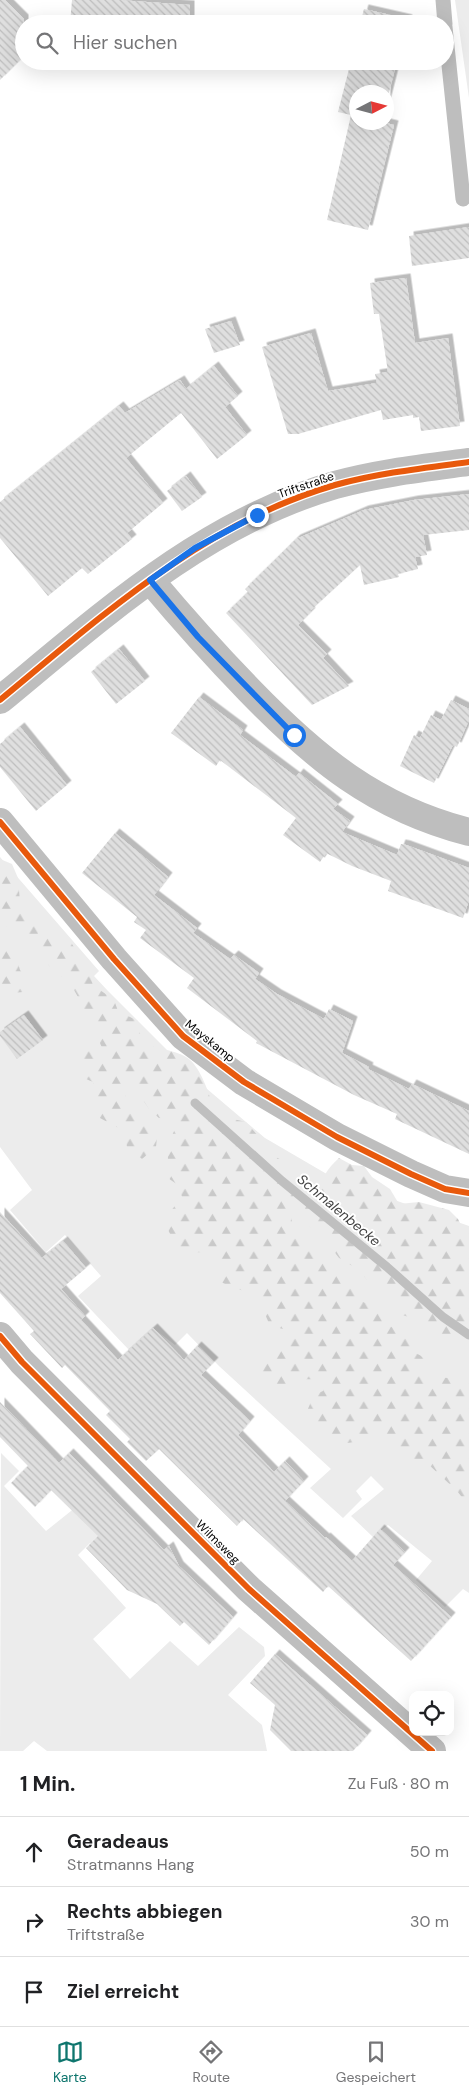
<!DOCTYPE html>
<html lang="de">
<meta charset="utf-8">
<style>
:root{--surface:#fff;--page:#f2f2f2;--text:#202124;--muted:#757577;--line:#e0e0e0;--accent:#0f766e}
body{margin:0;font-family:"DM Sans",sans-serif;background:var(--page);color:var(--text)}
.controls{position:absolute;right:15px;bottom:15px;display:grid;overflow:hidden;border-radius:10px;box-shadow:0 5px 20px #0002}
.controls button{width:45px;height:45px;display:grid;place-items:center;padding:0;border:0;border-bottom:1px solid var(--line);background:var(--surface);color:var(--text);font:25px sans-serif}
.compass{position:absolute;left:349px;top:85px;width:45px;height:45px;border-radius:50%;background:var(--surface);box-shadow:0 5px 20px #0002;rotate:84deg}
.stop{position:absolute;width:15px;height:15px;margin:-11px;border:4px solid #1a73e8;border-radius:50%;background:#fff}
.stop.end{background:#1a73e8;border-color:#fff;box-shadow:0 1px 5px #0008}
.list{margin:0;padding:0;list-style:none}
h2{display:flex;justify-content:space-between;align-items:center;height:65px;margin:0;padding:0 20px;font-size:21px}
h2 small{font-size:16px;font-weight:400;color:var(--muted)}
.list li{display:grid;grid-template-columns:32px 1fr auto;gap:15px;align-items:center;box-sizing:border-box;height:70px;padding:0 20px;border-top:1px solid var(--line)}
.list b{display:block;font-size:19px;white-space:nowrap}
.list p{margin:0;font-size:16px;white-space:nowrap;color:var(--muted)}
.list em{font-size:16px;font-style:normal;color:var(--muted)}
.icon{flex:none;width:28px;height:28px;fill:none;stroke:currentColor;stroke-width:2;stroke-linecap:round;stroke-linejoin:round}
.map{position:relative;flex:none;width:469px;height:1751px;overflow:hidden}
.search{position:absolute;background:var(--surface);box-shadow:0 5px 20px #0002;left:15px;right:15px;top:15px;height:55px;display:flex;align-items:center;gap:12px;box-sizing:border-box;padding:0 18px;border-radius:28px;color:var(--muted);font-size:19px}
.sheet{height:275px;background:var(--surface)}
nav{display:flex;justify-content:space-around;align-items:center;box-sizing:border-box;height:70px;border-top:1px solid var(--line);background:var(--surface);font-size:14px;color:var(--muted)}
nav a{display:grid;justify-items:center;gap:2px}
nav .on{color:var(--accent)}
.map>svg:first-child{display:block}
</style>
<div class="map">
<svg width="469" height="1751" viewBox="0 0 469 1751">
<defs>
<pattern id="forest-firs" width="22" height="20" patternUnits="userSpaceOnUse" patternTransform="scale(1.25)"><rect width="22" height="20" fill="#ececec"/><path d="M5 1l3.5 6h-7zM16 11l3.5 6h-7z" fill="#c9c9c9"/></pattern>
<pattern id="building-back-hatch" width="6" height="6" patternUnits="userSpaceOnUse" patternTransform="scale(1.25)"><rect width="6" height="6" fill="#dfdfdf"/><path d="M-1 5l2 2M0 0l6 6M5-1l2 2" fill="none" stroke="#bebebe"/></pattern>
<filter id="shadow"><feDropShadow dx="4.5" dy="-4.5" stdDeviation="0" flood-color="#0004"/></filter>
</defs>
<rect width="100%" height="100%" fill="#fff"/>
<!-- green -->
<g fill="#ececec">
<polygon points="455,0 469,0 469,98"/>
<polygon points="0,857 99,971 94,976 108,991 200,1083 265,1138 337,1180 469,1226 469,1593 463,1589 445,1607 416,1580 432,1561 388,1525 373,1537 351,1516 384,1489 371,1476 356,1491 362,1499 343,1518 310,1488 331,1469 219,1366 187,1333 175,1345 153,1328 129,1350 78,1296 101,1276 65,1235 46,1252 10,1210 32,1190 0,1147"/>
<polygon points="1,1453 19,1471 4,1486 46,1531 91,1495 114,1519 78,1555 126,1608 93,1639 130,1679 170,1641 198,1666 239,1627 264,1647 265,1656 228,1695 262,1725 267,1751 47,1751 34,1741 23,1751 0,1751"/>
</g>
<!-- forest -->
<g fill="url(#forest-firs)">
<path d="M0,859L12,864L18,878L20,902C30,911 39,919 38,934L59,935L72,944L89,972L93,985L114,1000L118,1011L138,1021C139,1057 168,1043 189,1059C201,1069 209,1093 213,1108L233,1119L246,1122L260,1138L258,1149L265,1156L276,1157L283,1161L293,1181V1200L290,1208L293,1228L316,1250L324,1263L334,1266L340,1271L359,1300L379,1309L385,1323L408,1336L412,1342L410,1352C424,1354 428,1361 426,1375L469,1381V1506L457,1491L428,1464L408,1463L399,1453L388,1435C369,1433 370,1439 354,1442C335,1446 321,1437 309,1425L307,1411L314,1395L323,1391L325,1386C317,1377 304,1379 293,1381L284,1391L268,1388L258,1377C260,1348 271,1355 289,1340L288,1330L270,1326C264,1310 257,1298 241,1290C233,1287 227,1286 220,1281L218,1270L212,1253C183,1251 181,1255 167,1228L170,1212L182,1197L178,1185L165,1176L168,1160L167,1146L176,1127L177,1119L159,1118L149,1109L136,1090L124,1081L126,1101L158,1127L156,1147L142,1159L127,1147L124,1131L100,1118L97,1112L93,1082L86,1079L78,1067L80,1052L86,1047L96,1056L108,1061L99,1041L95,1022L91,1015L81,1007L78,997L70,983L49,966L44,948L11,930L0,920Z"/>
<polygon points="0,940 17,960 20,970 29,982 23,992 12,993 0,983"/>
<path d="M339,1158L352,1165L364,1166L372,1177L390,1189L399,1204L419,1202L449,1210L458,1219L464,1231H469V1345L460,1337L433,1335C425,1321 416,1319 402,1315L398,1302V1291L388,1286L375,1287C368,1283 366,1278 361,1273C345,1257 338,1267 330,1239L311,1228L302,1217L309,1198L318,1193C321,1178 328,1168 339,1158Z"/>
</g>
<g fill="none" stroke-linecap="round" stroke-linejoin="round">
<!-- stream -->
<polyline stroke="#bfbfbf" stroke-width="9" points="195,1103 282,1181 387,1267 443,1317 469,1335"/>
</g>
<!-- building -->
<g fill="url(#building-back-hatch)" filter="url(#shadow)">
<polygon points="0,0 5,0 24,19 24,56 0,80"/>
<polygon points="72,0 118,0 190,5 190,24 70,24"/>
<polygon points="364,9 408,19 407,24 360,24"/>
<polygon points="351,61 397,61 386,104 386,92 356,92 356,122 382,122 394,125 368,230 327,220 351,115 338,112"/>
<polygon points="469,227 469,258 412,266 409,236"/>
<polygon points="406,278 415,343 448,338 460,426 421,431 419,417 413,418 413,415 383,420 381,410 298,434 288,434 262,347 311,333 328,391 377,383 375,374 388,372 379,314 374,314 370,283"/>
<polygon points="231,321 240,345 214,353 205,329"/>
<polygon points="214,366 238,396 225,407 247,435 217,459 181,413 126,458 163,503 127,533 132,539 88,574 82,568 48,596 0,538 0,502 119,406 125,413 180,380 186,389"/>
<polygon points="186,476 202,497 182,511 167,491"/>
<polygon points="469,494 469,530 423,535 427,555 415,557 418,569 398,574 399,577 364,585 360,565 310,611 311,612 298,625 327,654 323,658 349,686 312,705 226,613 248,592 245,589 296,539 364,510 414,500"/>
<polygon points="119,649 145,681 116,704 91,672"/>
<polygon points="199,697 243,730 240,735 296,777 299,773 338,804 333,809 350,821 342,832 397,855 401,844 406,845 469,868 469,900 463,918 388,891 391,881 352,866 326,853 320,862 283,835 296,818 220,760 216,766 171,733"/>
<polygon points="451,700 469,709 469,720 457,747 453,745 434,783 400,766 414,735 420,738 431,715 441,720"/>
<polygon points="20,727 67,785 36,811 0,767 0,744"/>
<polygon points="115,833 168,877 154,895 197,928 193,933 230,959 234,955 259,973 255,979 277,994 324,1019 329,1009 353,1021 342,1053 369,1067 368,1069 409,1089 412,1084 469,1111 469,1154 395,1119 397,1114 354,1095 256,1043 257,1041 187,988 194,978 140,938 146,930 134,922 137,917 82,873"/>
<polygon points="24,1015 43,1040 17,1059 0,1036 0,1032"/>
<polygon points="0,1212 42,1258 63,1241 86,1268 61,1289 85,1316 81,1320 118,1360 153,1328 184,1360 197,1346 214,1362 201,1375 250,1421 238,1435 274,1472 285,1461 304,1481 285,1501 325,1538 326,1537 352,1561 380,1529 405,1552 393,1565 451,1617 411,1661 328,1586 323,1592 243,1519 237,1526 159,1449 146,1461 127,1442 130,1439 106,1415 110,1411 65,1365 62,1368 30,1334 34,1331 0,1293"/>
<polygon points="0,1402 59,1463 69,1453 164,1550 169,1546 179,1566 233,1617 209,1645 184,1622 180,1626 157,1604 127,1590 86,1548 98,1536 51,1490 35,1507 11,1483 28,1466 0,1437"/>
<polygon points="275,1654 367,1735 353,1751 291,1751 270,1730 275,1705 250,1683"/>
</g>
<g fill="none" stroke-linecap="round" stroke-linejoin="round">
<!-- lane -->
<g stroke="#bebebe" stroke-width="15">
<polyline points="443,0 445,24"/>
<polyline points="445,27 463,199"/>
</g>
<!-- street -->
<g stroke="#bebebe" stroke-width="28">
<path d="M150,580C182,618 215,655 249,690C315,758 375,808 469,832"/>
<path d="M0,700C103,615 204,523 335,485C379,473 424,468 469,462"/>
<polyline points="0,822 114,959 183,1036 244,1082 337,1137 411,1174 445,1189 469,1193"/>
<polyline points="0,1336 22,1362 249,1589 432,1751"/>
</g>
<defs>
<g id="cycleway">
<path d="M0,700C103,615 204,523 335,485C379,473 424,468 469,462"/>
<polyline points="0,822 114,959 183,1036 244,1082 337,1137 411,1174 445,1189 469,1193"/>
<polyline points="0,1336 22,1362 249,1589 432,1751"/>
</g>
</defs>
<!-- cycleway casing -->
<use href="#cycleway" stroke="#fff" stroke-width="9"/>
<!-- cycleway -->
<use href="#cycleway" stroke="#e8590c" stroke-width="6"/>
</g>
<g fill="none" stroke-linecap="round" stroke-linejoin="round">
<!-- route -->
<polyline stroke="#1a73e8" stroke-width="6" points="257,515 195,548 150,580 198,637 294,735"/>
</g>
<g text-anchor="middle" stroke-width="4" stroke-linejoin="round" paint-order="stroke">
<!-- street labels -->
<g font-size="12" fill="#000" stroke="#fff">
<text transform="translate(306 485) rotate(-19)" y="4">Triftstraße</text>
<text transform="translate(210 1041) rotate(39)" y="4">Mayskamp</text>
<text transform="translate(218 1542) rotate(45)" y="4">Wilmsweg</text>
</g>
<!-- water labels -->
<g font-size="14" font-style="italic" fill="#444" stroke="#fff">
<text transform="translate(339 1210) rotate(40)" y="5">Schmalenbecke</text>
</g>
</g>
</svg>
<div class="controls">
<button><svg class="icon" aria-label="locate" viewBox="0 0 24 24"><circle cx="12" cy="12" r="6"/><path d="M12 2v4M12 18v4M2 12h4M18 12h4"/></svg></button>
</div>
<svg class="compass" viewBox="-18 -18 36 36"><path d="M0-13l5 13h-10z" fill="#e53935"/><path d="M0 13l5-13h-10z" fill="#757577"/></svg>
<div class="stop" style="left:294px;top:735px"></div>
<div class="stop end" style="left:257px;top:515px"></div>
<div class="search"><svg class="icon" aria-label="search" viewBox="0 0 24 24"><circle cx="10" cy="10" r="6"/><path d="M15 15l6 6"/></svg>Hier suchen</div>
</div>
<section class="sheet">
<h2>1 Min.<small>Zu Fuß · 80 m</small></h2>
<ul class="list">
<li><svg class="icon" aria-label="ahead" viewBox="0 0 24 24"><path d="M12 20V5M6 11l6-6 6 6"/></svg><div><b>Geradeaus</b><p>Stratmanns Hang</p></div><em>50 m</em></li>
<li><svg class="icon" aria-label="right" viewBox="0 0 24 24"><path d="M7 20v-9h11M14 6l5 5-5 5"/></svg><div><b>Rechts abbiegen</b><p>Triftstraße</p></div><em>30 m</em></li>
<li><svg class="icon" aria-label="arrive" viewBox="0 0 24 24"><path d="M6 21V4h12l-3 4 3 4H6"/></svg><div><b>Ziel erreicht</b></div></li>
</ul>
</section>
<nav>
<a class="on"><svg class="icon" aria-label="map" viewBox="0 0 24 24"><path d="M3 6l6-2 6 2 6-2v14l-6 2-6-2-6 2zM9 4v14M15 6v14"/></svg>Karte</a>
<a><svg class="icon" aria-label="directions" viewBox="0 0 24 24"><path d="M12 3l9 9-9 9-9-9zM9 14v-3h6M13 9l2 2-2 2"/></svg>Route</a>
<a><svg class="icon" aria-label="saved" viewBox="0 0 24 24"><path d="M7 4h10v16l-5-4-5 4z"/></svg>Gespeichert</a>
</nav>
